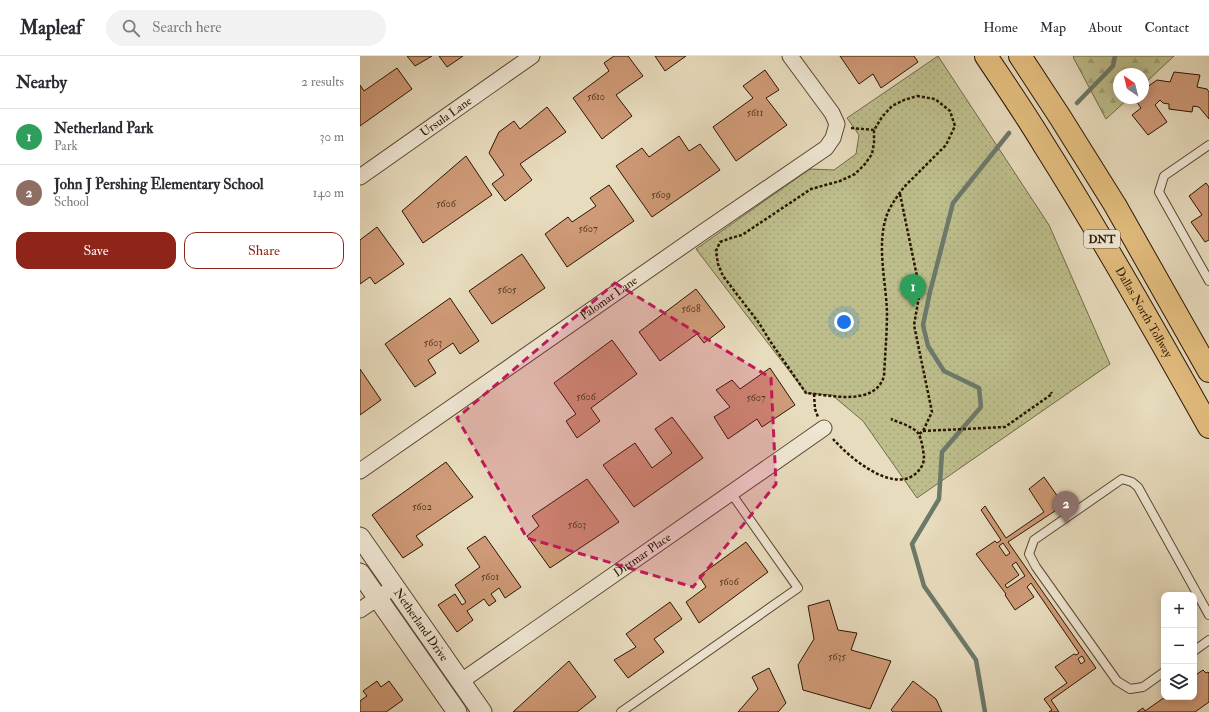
<!DOCTYPE html>
<meta charset="utf-8">
<style>
:root{--surface:#fff;--page:#f2f2f3;--text:#2b2b33;--muted:#7c7c81;--line:#e1e1e2;--accent:#8f2418}
body{margin:0;font-family:"IM FELL Double Pica",serif;background:var(--page);color:var(--text)}
.controls{position:absolute;right:12px;bottom:12px;display:grid;overflow:hidden;border-radius:8px;box-shadow:0 2px 10px #0003}
.controls button{width:36px;height:36px;display:grid;place-items:center;padding:0;border:0;border-bottom:1px solid var(--line);background:var(--surface);color:var(--text);font:20px sans-serif}
.compass{position:absolute;left:753px;top:12px;width:36px;height:36px;border-radius:50%;background:var(--surface);box-shadow:0 2px 10px #0003;rotate:325deg}
.you{position:absolute;left:484px;top:266px;width:14px;height:14px;margin:-10px;border:3px solid #fff;border-radius:50%;background:#1a73e8;box-shadow:0 0 0 6px #1a73e833}
.badge{display:grid;place-items:center;width:26px;height:26px;border-radius:50%;background:var(--accent);color:#fff;font-size:13px;font-weight:700}
.pin{position:absolute;translate:-50% -33px;filter:drop-shadow(0 1px 2px #0008)}
.pin::after{content:'';position:absolute;top:21px;width:14px;height:12px;background:inherit;clip-path:polygon(0 0,100% 0,50% 100%)}
.list{margin:0;padding:0;list-style:none}
h2{display:flex;justify-content:space-between;align-items:center;height:52px;margin:0;padding:0 16px;font-size:17px}
h2 small{font-size:13px;font-weight:400;color:var(--muted)}
.list li{display:grid;grid-template-columns:26px 1fr auto;gap:12px;align-items:center;box-sizing:border-box;height:56px;padding:0 16px;border-top:1px solid var(--line)}
.list b{display:block;font-size:15px;white-space:nowrap}
.list p{margin:0;font-size:13px;white-space:nowrap;color:var(--muted)}
.list em{font-size:13px;font-style:normal;color:var(--muted)}
.actions{display:flex;gap:8px;padding:12px 16px}
.actions a{flex:1;padding:9px 0;border:1px solid var(--accent);border-radius:12px;text-align:center;font-size:14px;color:var(--accent)}
.actions .main{background:var(--accent);color:#fff}
.icon{flex:none;width:22px;height:22px;fill:none;stroke:currentColor;stroke-width:2;stroke-linecap:round;stroke-linejoin:round}
.map{position:relative;flex:none;width:849px;height:656px;overflow:hidden}
header{display:flex;align-items:center;gap:24px;box-sizing:border-box;height:56px;padding:0 20px;background:var(--surface);border-bottom:1px solid var(--line)}
header strong{font-size:19px}
nav{display:flex;gap:22px;margin-inline-start:auto;font-size:14px}
.search{width:280px;height:36px;background:var(--page);display:flex;align-items:center;gap:10px;box-sizing:border-box;padding:0 14px;border-radius:22px;color:var(--muted);font-size:15px}
main{display:flex}
aside{flex:1;background:var(--surface)}
.map>svg:first-child{display:block}
</style>
<header>
<strong>Mapleaf</strong>
<div class="search"><svg class="icon" aria-label="search" viewBox="0 0 24 24"><circle cx="10" cy="10" r="6"/><path d="M15 15l6 6"/></svg>Search here</div>
<nav><a>Home</a><a>Map</a><a>About</a><a>Contact</a></nav>
</header>
<main>
<aside>
<h2>Nearby<small>2 results</small></h2>
<ul class="list">
<li><span class="badge" style="background:#2e9e5b">1</span><div><b>Netherland Park</b><p>Park</p></div><em>30 m</em></li>
<li><span class="badge" style="background:#8d6e63">2</span><div><b>John J Pershing Elementary School</b><p>School</p></div><em>140 m</em></li>
</ul>
<div class="actions"><a class="main">Save</a><a>Share</a></div>
</aside>
<div class="map">
<svg width="849" height="656" viewBox="0 0 849 656">
<defs>
<pattern id="forest-firs" width="22" height="20" patternUnits="userSpaceOnUse"><rect width="22" height="20" fill="#bdbe8c"/><path d="M5 1l3.5 6h-7zM16 11l3.5 6h-7z" fill="#a3a277"/></pattern>
<pattern id="park-dots" width="8" height="8" patternUnits="userSpaceOnUse"><rect width="8" height="8" fill="#bdbe8c"/><path d="M2 2h.1M6 6h.1" fill="none" stroke="#a3a277" stroke-width="1.8" stroke-linecap="round"/></pattern>
</defs>
<rect width="100%" height="100%" fill="#e8dcbe"/>
<filter id="stains"><feTurbulence type="fractalNoise" baseFrequency=".005" numOctaves="4"/><feColorMatrix values="0 0 0 0 .2 0 0 0 0 .09 0 0 0 0 .02 0 0 0 .5 -.17"/></filter>
<radialGradient id="worn" r=".72"><stop offset=".6" stop-color="#630" stop-opacity="0"/><stop offset="1" stop-color="#630" stop-opacity=".3"/></radialGradient>
<!-- forest -->
<polygon fill="url(#forest-firs)" stroke="#746a46" points="714,0 814,0 783,29 783,18 759,18 759,42 769,42 746,63 713,1"/>
<!-- park -->
<polygon fill="url(#park-dots)" stroke="#746a46" points="578,0 689,169 750,308 557,442 503,365 472,339 446,337 336,193 450,113 474,114 496,98 499,79 487,62"/>
<g fill="none" stroke-linecap="round" stroke-linejoin="round">
<!-- stream -->
<g stroke="#6c796a" stroke-width="4.5">
<polyline points="717,47 753,10 755,0"/>
<polyline points="625,656 616,604 564,530 552,488 579,443 582,396 621,351 619,332 584,315 568,290 563,269 570,236 593,147 649,77"/>
</g>
</g>
<!-- building -->
<g fill="#cf9a77" stroke="#2b1500" fill-rule="evenodd">
<polygon points="47,0 72,0 55,10"/>
<polygon points="79,0 103,0 87,11"/>
<polygon points="254,0 268,0 283,20 256,39 272,60 242,83 213,42 249,15 244,7"/>
<polygon points="295,0 326,0 305,15"/>
<polygon points="480,0 554,0 558,6 521,32 513,18 499,28"/>
<polygon points="37,12 52,33 0,70 0,29 4,35"/>
<polygon points="405,14 419,34 406,42 427,69 376,105 353,71 393,42 383,30"/>
<polygon points="814,16 840,19 837,31 847,33 849,36 849,63 839,51 833,50 832,56 809,53 809,48 803,47 800,44 795,49 807,66 788,79 772,59 781,52 774,42 783,42 783,34 797,24 810,26"/>
<polygon points="187,51 206,76 160,108 172,124 145,145 132,128 144,119 129,97 139,76 154,65 160,73"/>
<polygon points="319,80 329,95 340,88 360,114 292,161 256,110 282,92 289,101"/>
<polygon points="106,100 132,139 63,187 42,155"/>
<polygon points="846,127 849,131 849,184 845,186 831,166 842,159 829,140"/>
<polygon points="249,129 274,165 207,211 185,178 208,161 212,166 236,150 230,142"/>
<polygon points="17,171 44,208 15,228 10,221 0,228 0,184"/>
<polygon points="162,198 185,232 132,268 109,235"/>
<polygon points="336,233 365,271 344,287 337,278 300,305 279,276"/>
<polygon points="90,242 119,285 100,298 93,287 68,304 76,317 55,331 25,288"/>
<polygon points="252,284 277,318 231,352 240,365 217,382 206,365 216,358 194,327"/>
<polygon points="410,312 435,349 402,371 397,363 368,383 354,361 370,351 356,334 372,324 380,333"/>
<polygon points="0,313 21,344 0,359"/>
<polygon points="312,361 343,402 274,451 243,409 275,387 292,412 312,397 295,373"/>
<polygon points="86,406 113,441 56,480 63,489 43,502 12,459"/>
<path d="M684,421L698,441L696,442L698,446L701,444L704,449L648,486L736,612L691,644L699,656H689L692,654L684,643L707,627L695,611L714,598L716,599L719,597L671,527L667,531L674,541L655,554L645,539L646,538L616,498L635,485L637,487L641,484L621,454L625,450L646,482L684,456L669,433ZM643,487L650,497L646,500L639,490ZM656,506L665,520L647,532L645,529L659,519L652,509ZM722,600L725,605L721,608L718,603Z"/>
<polygon points="227,423 259,466 190,512 167,480 179,470 172,460"/>
<polygon points="125,480 161,531 145,542 139,532 131,538 136,545 129,550 124,543 107,555 113,564 97,576 78,549 95,538 102,549 106,546 95,529 120,511 107,492"/>
<polygon points="386,486 408,516 339,567 326,546 346,531 339,520"/>
<polygon points="469,544 478,574 497,577 491,594 531,605 510,653 443,634 438,609 454,583 448,550"/>
<polygon points="310,546 322,563 294,583 304,596 268,622 254,604 276,591 266,578"/>
<polygon points="209,605 236,641 217,656 153,656"/>
<polygon points="409,612 426,647 418,656 378,656 398,633 392,621"/>
<polygon points="843,614 846,617 848,616 849,617 849,646 835,656 777,656 783,652 785,655 805,641 834,641 834,620"/>
<polygon points="17,625 21,631 29,625 43,644 26,656 0,656 0,645 7,640 3,635"/>
<polygon points="553,625 576,643 582,656 533,656 531,654"/>
</g>
<g fill="none" stroke-linecap="round" stroke-linejoin="round">
<defs>
<g id="service">
<polyline points="849,89 804,120 799,136 849,225"/>
<polyline points="834,595 849,584"/>
<polyline points="804,616 783,631 770,633 757,625 676,511 669,498 674,484 762,423 772,426 778,431 849,559"/>
<polyline points="261,656 438,532 371,437"/>
</g>
<g id="minor">
<path id="s1" d="M0,121L172,0"/>
<path id="s2" d="M0,415L346,174L466,92L473,82L477,68L472,57L430,0"/>
<polyline points="0,554 34,531"/>
<path id="s3" d="M100,626L464,372"/>
</g>
<g id="tertiary">
<path id="s4" d="M0,481L122,656"/>
<polyline points="0,517 97,656"/>
</g>
<g id="motorway">
<path id="s5" d="M626,0C646,30 666,59 684,89C742,181 796,276 849,371"/>
<polyline points="660,0 700,61 755,149 849,315"/>
</g>
</defs>
<!-- service casing -->
<use href="#service" stroke="#5a4730" stroke-width="10"/>
<!-- minor casing -->
<use href="#minor" stroke="#5a4730" stroke-width="17"/>
<!-- tertiary casing -->
<use href="#tertiary" stroke="#5a4730" stroke-width="21"/>
<!-- motorway casing -->
<use href="#motorway" stroke="#2b1500" stroke-width="24"/>
<!-- path -->
<g stroke="#2b1500" stroke-width="2.5" stroke-dasharray="3 2" stroke-linecap="butt">
<path d="M557,40L575,43L590,55L595,70L586,89L544,131C539,138 533,146 529,154C515,184 526,224 527,256C527,278 525,299 524,320C515,351 469,339 446,337L410,285L399,267L363,220L358,208L356,195L360,186L371,182L382,179L451,133L480,125L495,118L505,108L512,98L514,87V74L522,61L532,50L544,44Z"/>
<polyline points="491,72 514,74"/>
<polyline points="540,138 560,235 554,269 572,356 563,375 559,378"/>
<polyline points="454,338 455,353 458,361"/>
<polyline points="563,375 645,371 692,338 691,336"/>
<path d="M473,383C489,401 530,436 554,419C560,414 564,409 564,401C563,394 562,383 558,377C552,370 540,367 531,363"/>
</g>
<!-- service -->
<use href="#service" stroke="#f0e8d5" stroke-width="8"/>
<!-- minor -->
<use href="#minor" stroke="#f0e8d5" stroke-width="15"/>
<!-- tertiary -->
<use href="#tertiary" stroke="#f0e8d5" stroke-width="19"/>
<!-- motorway -->
<use href="#motorway" stroke="#e4be7f" stroke-width="22"/>
</g>
<!-- marked area -->
<path fill="#c2185b" fill-opacity="0.2" stroke="#c2185b" stroke-width="3" stroke-dasharray="8 5" stroke-linejoin="round" d="M255,227L411,322L416,428L333,531L167,482L97,362Z"/>
<g text-anchor="middle" stroke-width="3.5" stroke-linejoin="round" paint-order="stroke">
<!-- number labels -->
<g font-size="10" fill="#54361e">
<text x="236" y="44">5610</text>
<text x="395" y="60">5611</text>
<text x="301" y="142">5609</text>
<text x="86" y="151">5606</text>
<text x="228" y="176">5607</text>
<text x="147" y="237">5605</text>
<text x="331" y="256">5608</text>
<text x="73" y="290">5603</text>
<text x="226" y="344">5606</text>
<text x="396" y="345">5607</text>
<text x="62" y="454">5602</text>
<text x="217" y="472">5603</text>
<text x="130" y="524">5601</text>
<text x="369" y="529">5606</text>
<text x="477" y="604">5635</text>
</g>
<!-- shield labels -->
<rect fill="#f0e8d5" stroke="#665440" stroke-width="1" x="724" y="174" width="36" height="18" rx="3"/>
<g font-size="11" font-weight="bold" fill="#2b1500">
<text x="742" y="187">DNT</text>
</g>
<!-- street labels -->
<g font-size="12" fill="#2b1500" stroke="#f0e8d5">
<text dy="4" stroke="none"><textPath href="#s1" startOffset="105">Ursula Lane</textPath></text>
<text dy="4" stroke="none"><textPath href="#s2" startOffset="303">Palomar Lane</textPath></text>
<text dy="4" stroke="none"><textPath href="#s5" startOffset="301">Dallas North Tollway</textPath></text>
<text dy="4" stroke="none"><textPath href="#s3" startOffset="222">Dittmar Place</textPath></text>
<text dy="4" stroke="none"><textPath href="#s4" startOffset="107">Netherland Drive</textPath></text>
</g>
</g>
<rect width="100%" height="100%" filter="url(#stains)"/>
<rect width="100%" height="100%" fill="url(#worn)"/>
</svg>
<div class="controls">
<button>+</button>
<button>−</button>
<button><svg class="icon" aria-label="layers" viewBox="0 0 24 24"><path d="M12 4l9 5-9 5-9-5zM3 14l9 5 9-5"/></svg></button>
</div>
<svg class="compass" viewBox="-18 -18 36 36"><path d="M0-13l5 13h-10z" fill="#e53935"/><path d="M0 13l5-13h-10z" fill="#7c7c81"/></svg>
<div class="you"></div>
<div class="pin badge" style="left:553px;top:251px;background:#2e9e5b">1</div>
<div class="pin badge" style="left:706px;top:468px;background:#8d6e63">2</div>
</div>
</main>
